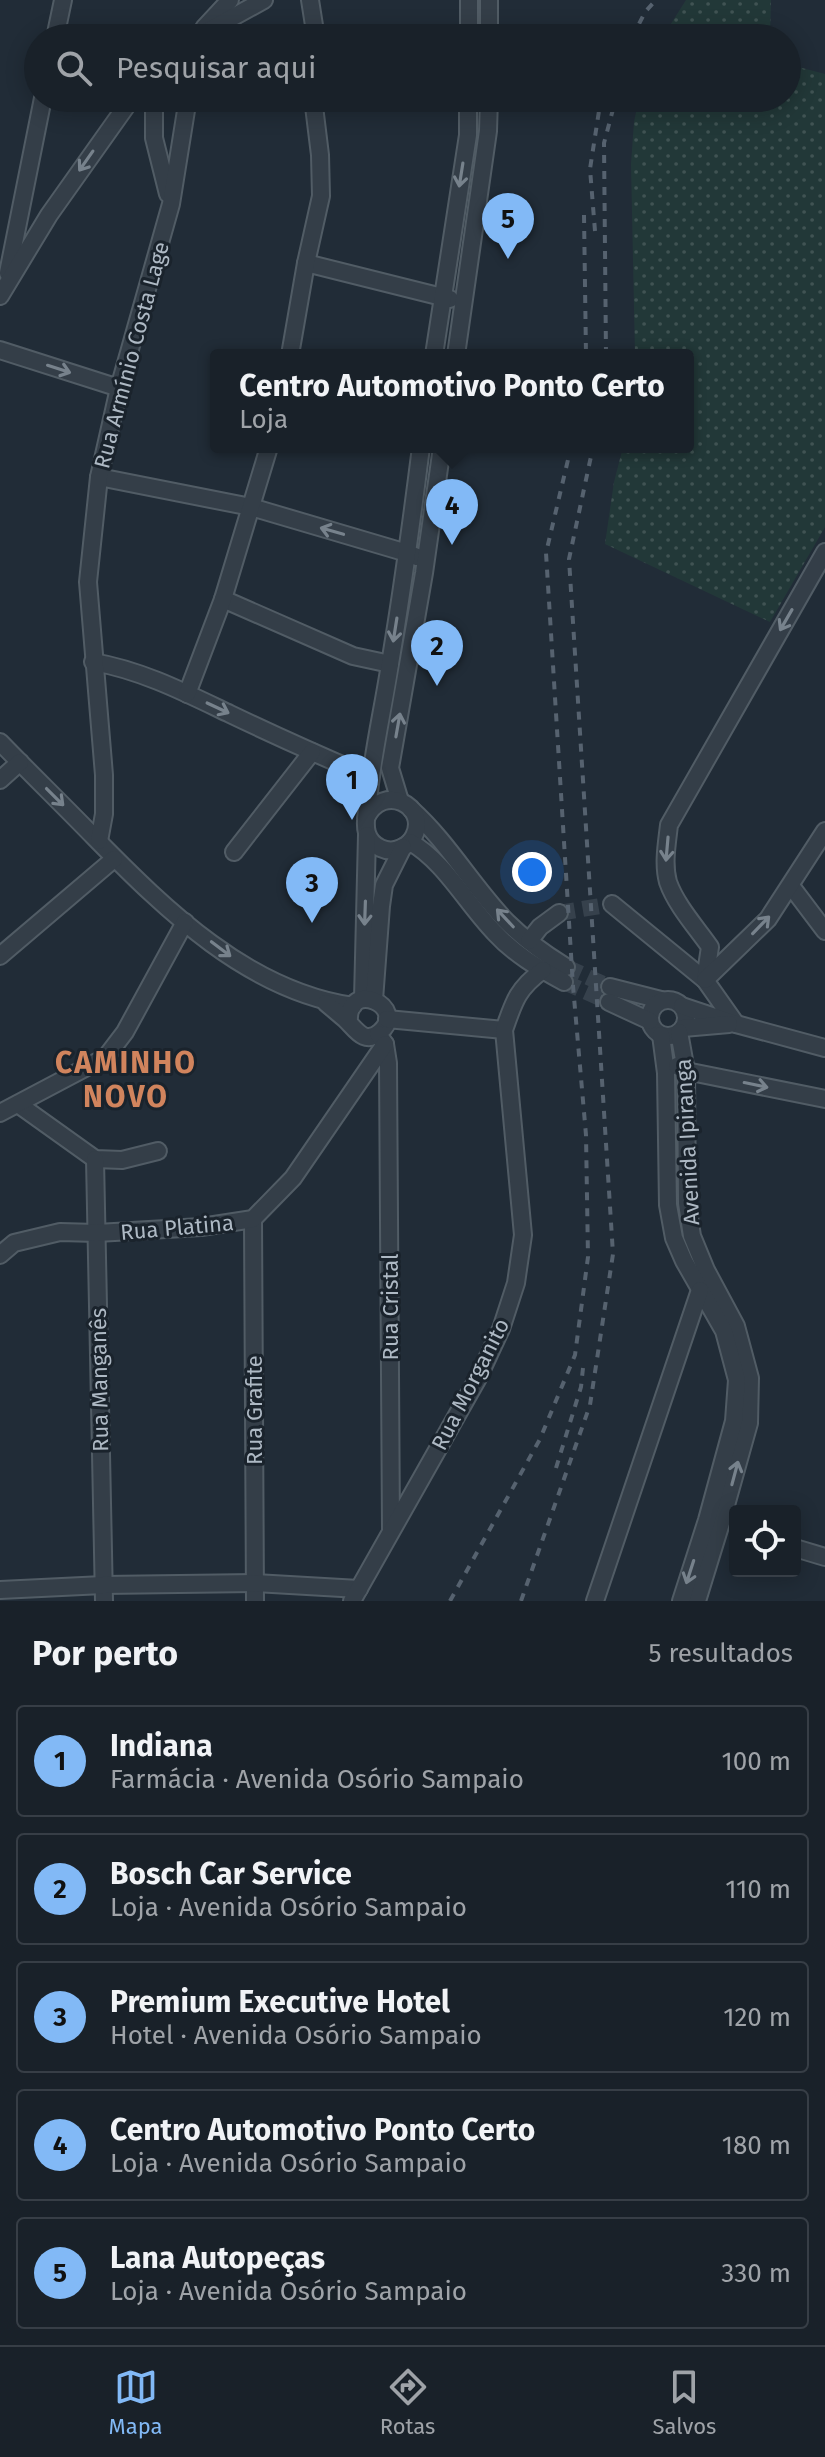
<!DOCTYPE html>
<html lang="pt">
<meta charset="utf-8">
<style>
:root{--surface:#192129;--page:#222931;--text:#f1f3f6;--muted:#9fa3a8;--line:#373e46;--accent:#82b9f6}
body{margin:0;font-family:"Fira Sans",sans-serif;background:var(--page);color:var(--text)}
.controls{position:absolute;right:24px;bottom:24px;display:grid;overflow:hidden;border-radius:8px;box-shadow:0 4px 20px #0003}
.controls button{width:72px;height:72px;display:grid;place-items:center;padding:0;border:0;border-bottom:2px solid var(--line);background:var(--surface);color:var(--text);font:40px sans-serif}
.you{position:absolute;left:532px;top:872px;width:28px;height:28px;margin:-20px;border:6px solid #fff;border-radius:50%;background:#1a73e8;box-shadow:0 0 0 12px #1a73e833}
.badge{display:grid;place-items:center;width:52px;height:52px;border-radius:50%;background:var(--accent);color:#111;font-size:26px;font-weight:700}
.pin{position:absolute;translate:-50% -66px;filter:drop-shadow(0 2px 4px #0008)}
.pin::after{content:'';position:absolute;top:42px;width:28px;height:24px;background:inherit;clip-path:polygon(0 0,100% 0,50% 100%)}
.popup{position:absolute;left:210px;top:349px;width:484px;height:104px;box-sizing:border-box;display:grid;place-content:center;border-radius:8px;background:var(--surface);filter:drop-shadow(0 2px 6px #0005);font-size:26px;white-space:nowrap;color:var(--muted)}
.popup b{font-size:30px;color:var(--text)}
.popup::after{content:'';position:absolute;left:50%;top:100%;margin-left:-16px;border:16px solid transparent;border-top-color:var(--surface)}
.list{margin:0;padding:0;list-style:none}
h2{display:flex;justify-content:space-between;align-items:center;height:104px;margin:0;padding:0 32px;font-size:34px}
h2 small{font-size:26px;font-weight:400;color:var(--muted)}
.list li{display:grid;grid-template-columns:52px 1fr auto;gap:24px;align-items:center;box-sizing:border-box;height:112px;margin:0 16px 16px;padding:0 16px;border:2px solid var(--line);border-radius:8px}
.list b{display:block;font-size:30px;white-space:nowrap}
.list p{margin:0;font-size:26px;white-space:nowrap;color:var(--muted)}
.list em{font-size:26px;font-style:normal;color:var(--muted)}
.icon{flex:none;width:44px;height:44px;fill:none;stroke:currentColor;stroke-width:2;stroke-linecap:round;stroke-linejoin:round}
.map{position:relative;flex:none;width:825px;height:1601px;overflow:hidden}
.search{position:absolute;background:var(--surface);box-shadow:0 4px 20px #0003;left:24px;right:24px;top:24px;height:88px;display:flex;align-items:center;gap:20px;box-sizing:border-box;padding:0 28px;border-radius:44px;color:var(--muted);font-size:30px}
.sheet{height:744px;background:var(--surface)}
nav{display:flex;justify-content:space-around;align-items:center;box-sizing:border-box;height:112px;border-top:2px solid var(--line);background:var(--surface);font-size:22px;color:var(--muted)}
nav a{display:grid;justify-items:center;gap:4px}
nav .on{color:var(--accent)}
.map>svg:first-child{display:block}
</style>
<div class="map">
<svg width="825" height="1601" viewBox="0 0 825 1601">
<defs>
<pattern id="grass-dots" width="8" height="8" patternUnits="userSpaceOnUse" patternTransform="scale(2)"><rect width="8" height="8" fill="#223838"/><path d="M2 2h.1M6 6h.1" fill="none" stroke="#405353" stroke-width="1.8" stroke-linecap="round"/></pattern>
</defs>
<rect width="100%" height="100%" fill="#212c37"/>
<!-- grass -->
<g fill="url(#grass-dots)">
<polygon points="686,0 771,0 770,38 662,38"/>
<polygon points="787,64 825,74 825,527 770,622 605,544 614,482 623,447 688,447 688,355 635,355 631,164 634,122 639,98 787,98"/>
</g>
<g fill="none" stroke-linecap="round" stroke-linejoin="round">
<!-- minor-tunnel -->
<g stroke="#36414c" stroke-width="16" stroke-dasharray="16 8" stroke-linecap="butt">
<polyline points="559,913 612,904"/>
<polyline points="566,967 610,987"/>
<polyline points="564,982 609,1002"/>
</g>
<defs>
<g id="minor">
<polyline points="310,0 316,38"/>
<polyline points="204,28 230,0"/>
<polyline points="55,38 63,0"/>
<polyline points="195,38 264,0"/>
<polyline points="469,38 469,0"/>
<polyline points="489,38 489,0"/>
<polyline points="154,98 154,138 168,194"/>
<polyline points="306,263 450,299"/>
<polyline points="8,273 43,98"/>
<polyline points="0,296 49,215 132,98"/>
<polyline points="0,350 119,388"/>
<polyline points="290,355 306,263 321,196 320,155 313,98"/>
<polyline points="434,355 468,135 468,98"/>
<polyline points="456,355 488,131 489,98"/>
<polyline points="99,477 251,507 407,553 417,557"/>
<polyline points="223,599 353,656 390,664"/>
<path d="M93,662C141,670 186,693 230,714C276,736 323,757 370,777"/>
<polyline points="187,694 223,599 269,447"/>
<path d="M0,742C31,774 64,806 95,838C166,910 248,991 353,1006"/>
<polyline points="0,780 20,762"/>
<polyline points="400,801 390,768 424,573 442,447"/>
<path d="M411,809C448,842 473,887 507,922C524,939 545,954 566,967"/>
<path d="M366,818C383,782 429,806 414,836C411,842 406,846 401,848C387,855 371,846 367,833C364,823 367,812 368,802C372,756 383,710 390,664C402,592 412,519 421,447"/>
<polyline points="99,841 104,814 104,775 88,582 99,477 119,388 171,204 188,98"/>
<path d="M410,842C443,860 467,904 494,932C514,954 538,968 564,982"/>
<polyline points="234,852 312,752"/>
<polyline points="791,886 825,931"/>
<polyline points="612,904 705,980 736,1024"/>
<polyline points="529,941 540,927 559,913"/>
<polyline points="0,956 114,859"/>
<path d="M705,980L710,947C696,927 676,905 668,882C663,864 667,843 669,825L825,552"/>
<polyline points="705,980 768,919 825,831"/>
<polyline points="610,987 661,1000"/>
<polyline points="363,999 367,835"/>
<circle cx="668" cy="1018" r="18"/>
<polyline points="374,1000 381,906 384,885 403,847"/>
<polyline points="609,1002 650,1021"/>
<path d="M326,1003C332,1008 339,1014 345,1019C355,1028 364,1046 380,1032C409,1007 346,977 349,1023"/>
<polyline points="682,1006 736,1024 825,1048"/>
<polyline points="387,1019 504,1030"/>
<polyline points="683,1028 729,1024"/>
<polyline points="679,1032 686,1071 687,1203 692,1236 706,1270 736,1326 750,1378 749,1423 721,1523 697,1601"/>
<polyline points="378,1034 385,1044 388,1063 391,1530"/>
<polyline points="661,1035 666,1073 668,1205 674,1238 684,1261 724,1331 737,1380 734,1421 707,1520 681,1601"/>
<polyline points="677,1066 686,1071 825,1099"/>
<polyline points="18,1104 95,1159 122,1160 158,1151"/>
<polyline points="0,1113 106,1057 125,1032 185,922"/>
<polyline points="95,1159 104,1601"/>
<polyline points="253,1219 255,1601"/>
<polyline points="0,1255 14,1243 60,1232 97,1233 201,1227 253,1219 293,1178 385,1044"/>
<polyline points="795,1548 825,1557"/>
<polyline points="0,1590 103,1585 255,1583 359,1589"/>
<path d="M352,1601L478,1378L501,1329L516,1283L523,1235L504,1030C514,1001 518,988 543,970"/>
<polyline points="595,1601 700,1290"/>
</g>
</defs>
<!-- minor casing -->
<use href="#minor" stroke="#515c65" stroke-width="20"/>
<!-- minor -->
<use href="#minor" stroke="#343e48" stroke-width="16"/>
<!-- rail -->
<g stroke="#56626f" stroke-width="4" stroke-dasharray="8 8" stroke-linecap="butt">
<polyline points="632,38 645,12 656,0"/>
<polyline points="584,215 586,355"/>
<polyline points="595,231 590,169 601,98"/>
<polyline points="606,355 604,143 616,98"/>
<polyline points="556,1468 581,1387 583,1368"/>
<polyline points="450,1601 540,1439 575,1355 588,1257 586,1135 573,986 546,553 571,447"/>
<polyline points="521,1601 590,1405 613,1254 569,559 593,447"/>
</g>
</g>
<!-- one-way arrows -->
<defs><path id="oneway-shaft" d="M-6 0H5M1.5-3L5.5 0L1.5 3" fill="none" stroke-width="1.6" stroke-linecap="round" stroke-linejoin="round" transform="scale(2)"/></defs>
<g stroke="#77828c">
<use href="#oneway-shaft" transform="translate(86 161) rotate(125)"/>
<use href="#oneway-shaft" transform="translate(461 175) rotate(99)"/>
<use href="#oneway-shaft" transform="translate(59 369) rotate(18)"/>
<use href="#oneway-shaft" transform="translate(332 531) rotate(-164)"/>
<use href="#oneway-shaft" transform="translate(786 620) rotate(120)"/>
<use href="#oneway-shaft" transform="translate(395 630) rotate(99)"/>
<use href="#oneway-shaft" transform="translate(218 708) rotate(25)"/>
<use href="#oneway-shaft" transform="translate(398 725) rotate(-80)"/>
<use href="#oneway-shaft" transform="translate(55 797) rotate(45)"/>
<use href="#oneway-shaft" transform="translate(667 849) rotate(95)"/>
<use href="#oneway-shaft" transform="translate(365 913) rotate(92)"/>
<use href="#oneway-shaft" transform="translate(505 918) rotate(-133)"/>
<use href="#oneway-shaft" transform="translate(761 925) rotate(-46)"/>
<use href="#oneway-shaft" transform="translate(221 949) rotate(37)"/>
<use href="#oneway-shaft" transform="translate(756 1085) rotate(12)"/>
<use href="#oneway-shaft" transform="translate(735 1473) rotate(-75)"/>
<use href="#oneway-shaft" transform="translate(690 1572) rotate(108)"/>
</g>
<g text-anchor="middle" stroke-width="6" stroke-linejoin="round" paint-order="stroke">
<!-- street labels -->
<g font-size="22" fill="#aeb9c4" stroke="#1a232c">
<text transform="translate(131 355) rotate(-75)" y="8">Rua Armínio Costa Lage</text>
<text transform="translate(687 1142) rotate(-93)" y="8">Avenida Ipiranga</text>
<text transform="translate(177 1227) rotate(-5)" y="8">Rua Platina</text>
<text transform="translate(390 1307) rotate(-90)" y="8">Rua Cristal</text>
<text transform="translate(99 1380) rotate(-91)" y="8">Rua Manganês</text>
<text transform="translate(470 1384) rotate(-63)" y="8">Rua Morganito</text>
<text transform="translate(254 1410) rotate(-90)" y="8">Rua Grafite</text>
</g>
<!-- district labels -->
<g font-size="30" font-weight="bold" letter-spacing="2" fill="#d1845d" stroke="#1a232c">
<text x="126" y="1073">CAMINHO<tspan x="126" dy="34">NOVO</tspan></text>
</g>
</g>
</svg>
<div class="controls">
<button><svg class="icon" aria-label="locate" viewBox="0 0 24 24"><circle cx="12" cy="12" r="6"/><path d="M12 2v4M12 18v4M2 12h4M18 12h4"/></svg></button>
</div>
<div class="you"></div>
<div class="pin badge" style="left:352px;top:820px">1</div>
<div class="pin badge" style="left:437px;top:686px">2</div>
<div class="pin badge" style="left:312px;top:923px">3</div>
<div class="pin badge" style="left:452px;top:545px">4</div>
<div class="popup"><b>Centro Automotivo Ponto Certo</b>Loja</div>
<div class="pin badge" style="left:508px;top:259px">5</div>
<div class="search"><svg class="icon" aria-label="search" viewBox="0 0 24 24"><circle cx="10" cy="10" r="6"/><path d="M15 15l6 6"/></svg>Pesquisar aqui</div>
</div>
<section class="sheet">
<h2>Por perto<small>5 resultados</small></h2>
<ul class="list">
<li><span class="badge">1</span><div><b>Indiana</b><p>Farmácia · Avenida Osório Sampaio</p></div><em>100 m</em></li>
<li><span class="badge">2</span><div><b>Bosch Car Service</b><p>Loja · Avenida Osório Sampaio</p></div><em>110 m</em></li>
<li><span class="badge">3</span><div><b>Premium Executive Hotel</b><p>Hotel · Avenida Osório Sampaio</p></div><em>120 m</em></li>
<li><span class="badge">4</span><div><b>Centro Automotivo Ponto Certo</b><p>Loja · Avenida Osório Sampaio</p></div><em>180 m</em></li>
<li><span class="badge">5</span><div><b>Lana Autopeças</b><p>Loja · Avenida Osório Sampaio</p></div><em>330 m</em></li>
</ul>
</section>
<nav>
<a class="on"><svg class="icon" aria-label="map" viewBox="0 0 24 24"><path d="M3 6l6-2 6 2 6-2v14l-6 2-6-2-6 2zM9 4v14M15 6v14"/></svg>Mapa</a>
<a><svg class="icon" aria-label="directions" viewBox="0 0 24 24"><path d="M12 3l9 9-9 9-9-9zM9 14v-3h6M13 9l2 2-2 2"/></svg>Rotas</a>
<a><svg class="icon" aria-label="saved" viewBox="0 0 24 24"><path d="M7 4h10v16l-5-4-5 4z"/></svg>Salvos</a>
</nav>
